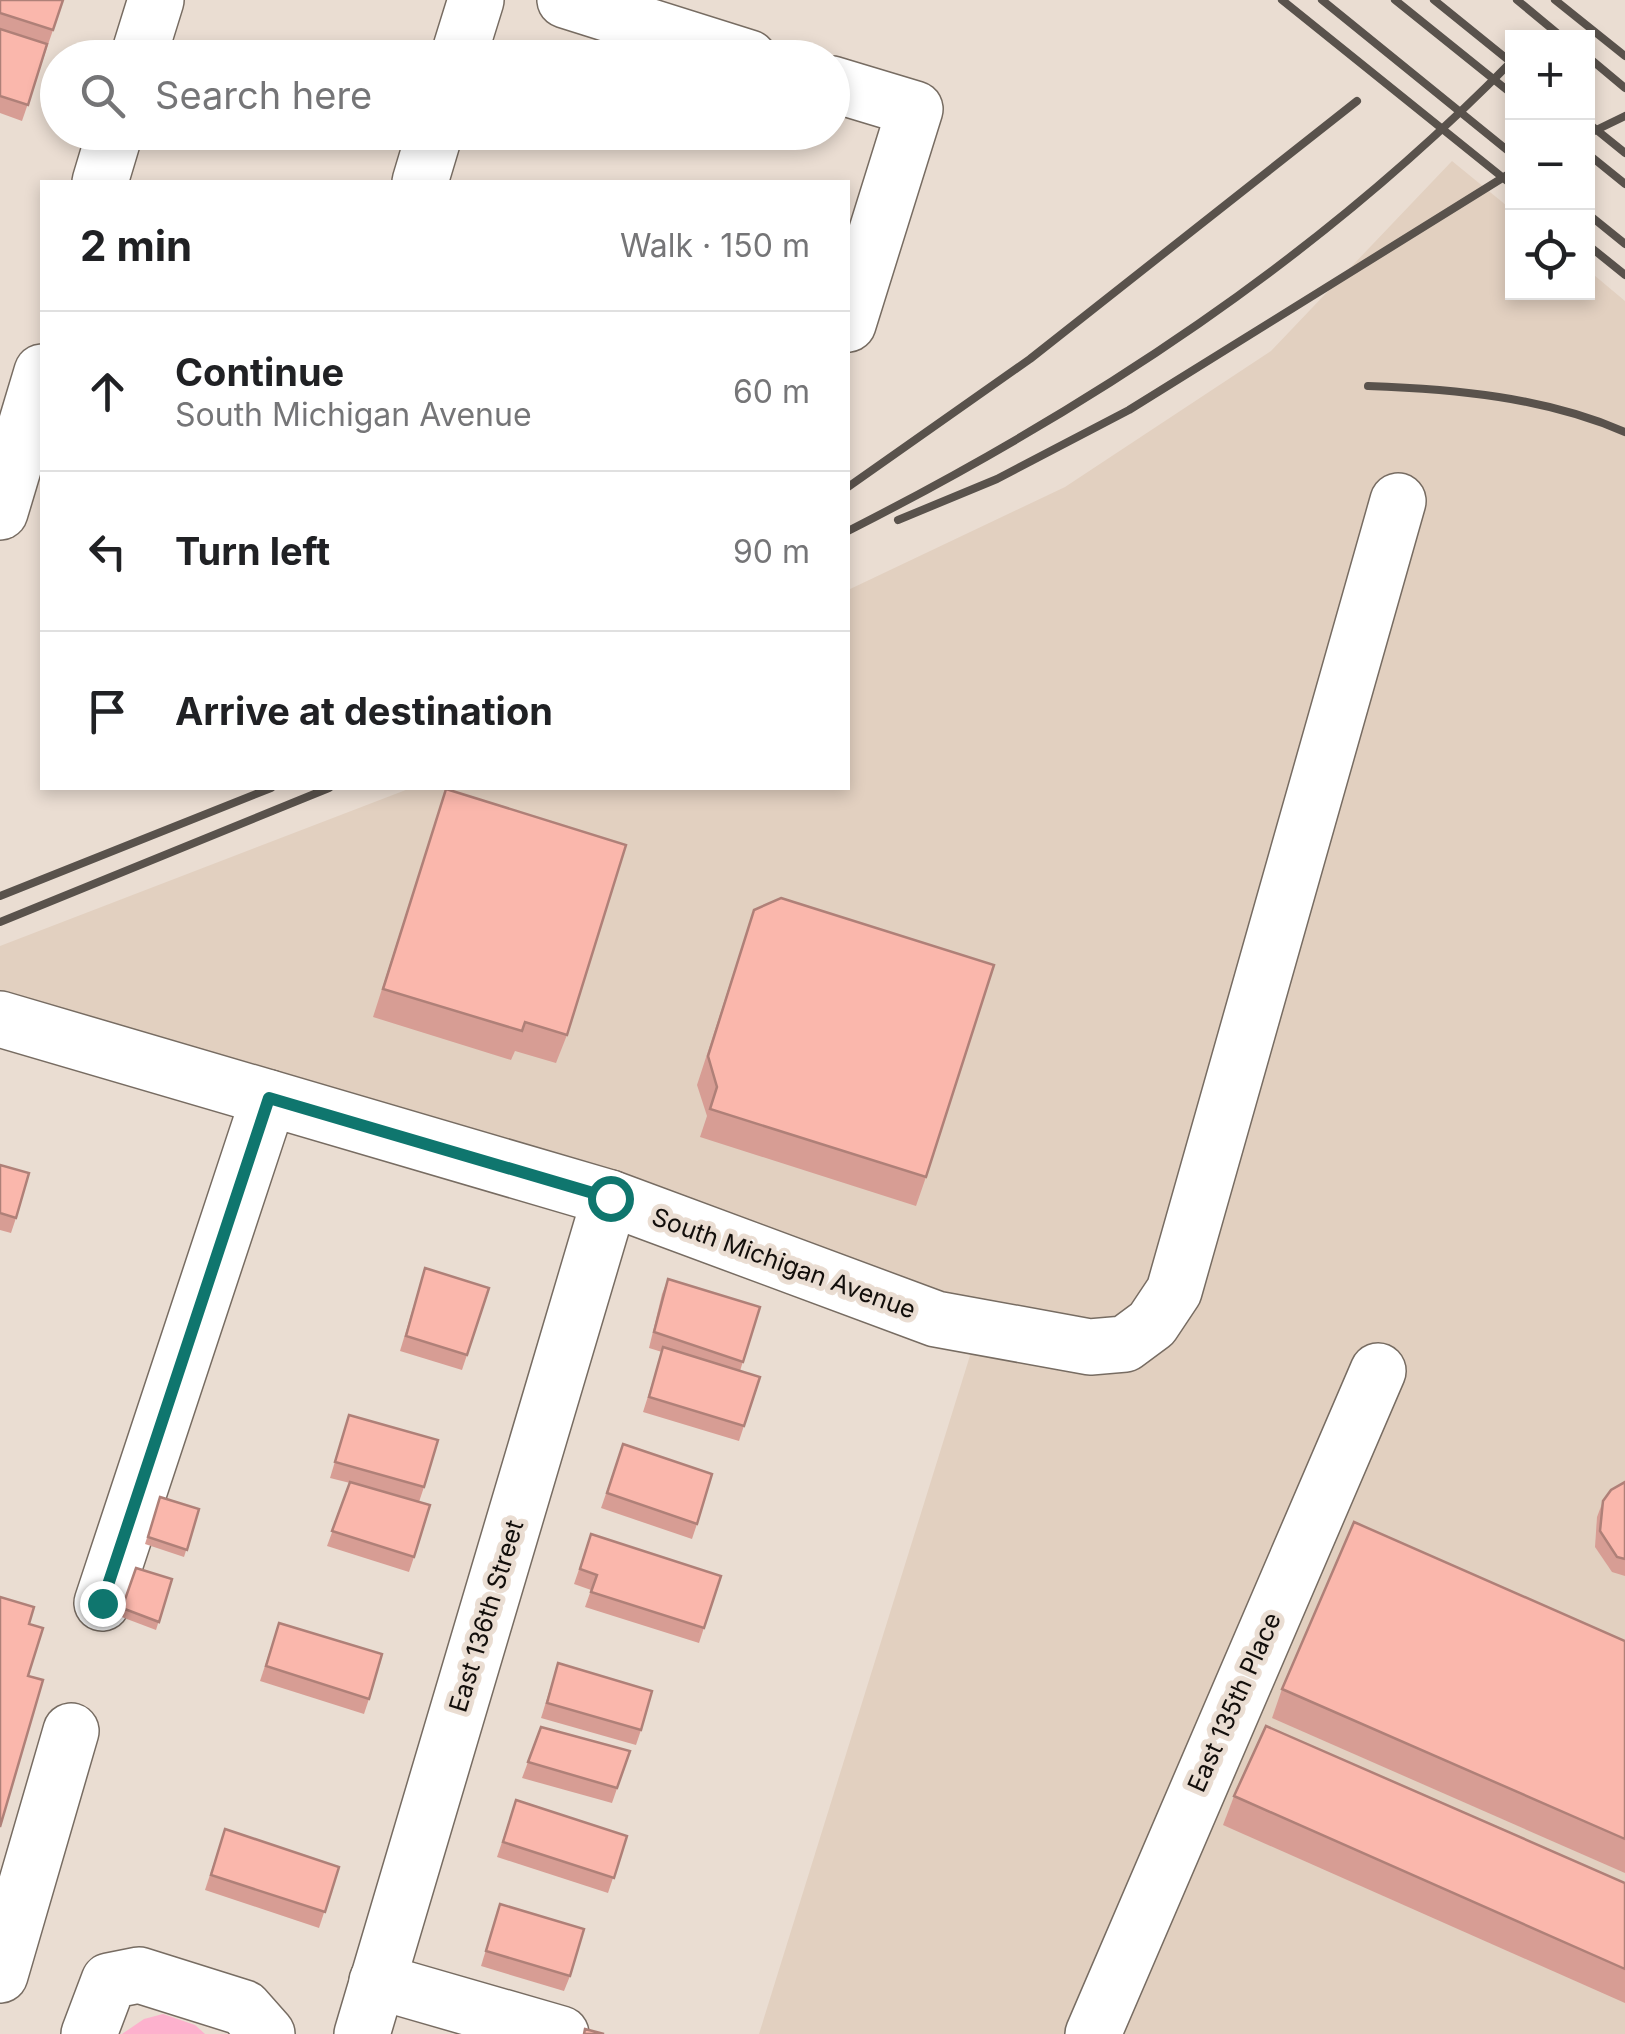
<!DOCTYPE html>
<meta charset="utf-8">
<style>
:root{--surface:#fff;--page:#f2f2f2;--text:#202124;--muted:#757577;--line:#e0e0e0}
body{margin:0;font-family:Inter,sans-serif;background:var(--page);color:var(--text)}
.controls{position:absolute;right:30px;top:30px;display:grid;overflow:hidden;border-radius:0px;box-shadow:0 5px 15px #0003}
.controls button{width:90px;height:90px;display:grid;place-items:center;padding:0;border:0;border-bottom:2px solid var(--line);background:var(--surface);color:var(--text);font:50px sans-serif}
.stop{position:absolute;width:30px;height:30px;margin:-22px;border:8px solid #0f766e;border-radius:50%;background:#fff}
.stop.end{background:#0f766e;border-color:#fff;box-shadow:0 2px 10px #0008}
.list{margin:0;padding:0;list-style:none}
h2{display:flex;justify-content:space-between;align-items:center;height:130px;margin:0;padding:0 40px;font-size:42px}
h2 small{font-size:32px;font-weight:400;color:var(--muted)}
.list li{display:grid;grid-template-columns:65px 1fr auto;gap:30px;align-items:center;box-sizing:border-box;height:160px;padding:0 40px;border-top:2px solid var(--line)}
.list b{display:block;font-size:38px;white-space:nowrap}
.list p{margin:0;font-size:32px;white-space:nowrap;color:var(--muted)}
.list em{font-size:32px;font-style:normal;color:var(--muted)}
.icon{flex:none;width:55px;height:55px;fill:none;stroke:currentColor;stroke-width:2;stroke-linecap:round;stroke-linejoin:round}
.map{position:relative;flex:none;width:1625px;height:2034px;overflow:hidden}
.search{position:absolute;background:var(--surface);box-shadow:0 5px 15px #0003;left:40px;top:40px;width:810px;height:110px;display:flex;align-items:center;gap:25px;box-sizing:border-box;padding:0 35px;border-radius:55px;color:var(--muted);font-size:38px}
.panel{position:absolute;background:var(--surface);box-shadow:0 5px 15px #0003;left:40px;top:180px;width:810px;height:610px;border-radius:0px}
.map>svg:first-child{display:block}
</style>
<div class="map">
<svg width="1625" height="2034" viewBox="0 0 1625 2034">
<rect width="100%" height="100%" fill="#eaddd2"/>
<!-- built -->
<polygon fill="#e2d0c0" points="1452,161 1512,210 1512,292 1588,292 1588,270 1625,301 1625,2034 759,2034 982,1317 0,1014 0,946 411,788 848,788 848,590 1065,487 1271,351"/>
<!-- green -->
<polygon fill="#fdb1cd" points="163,2014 195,2025 205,2034 122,2034 144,2019"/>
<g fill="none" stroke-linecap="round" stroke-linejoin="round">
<defs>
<g id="minor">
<polyline points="565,0 749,58"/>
<polyline points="138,58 156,0"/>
<polyline points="458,58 476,0"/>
<polyline points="832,84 915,109 848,324"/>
<polyline points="100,182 115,132"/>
<polyline points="420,182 435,132"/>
<polyline points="0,512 42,372"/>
<polyline points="0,1019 610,1198 936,1319 1090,1347 1125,1344 1152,1324 1174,1291 1398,501"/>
<polyline points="102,1603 269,1098"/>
<polyline points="0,1975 71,1731"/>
<polyline points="377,1981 561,2034"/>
<polyline points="89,2034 109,1981 139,1975 244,2008 267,2034"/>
<polyline points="362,2034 610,1198"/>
<polyline points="1093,2034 1378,1371"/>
</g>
</defs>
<!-- minor casing -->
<use href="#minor" stroke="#776c62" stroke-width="58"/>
<!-- minor -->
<use href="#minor" stroke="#fff" stroke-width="55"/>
<!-- rail -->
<g stroke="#59524c" stroke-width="8">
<polyline points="1282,0 1512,185"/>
<polyline points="1322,0 1512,154"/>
<polyline points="1395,0 1512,94"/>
<polyline points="1434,0 1512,63"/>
<polyline points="1517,0 1563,38"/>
<polyline points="1555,0 1625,56"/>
<polyline points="1588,57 1625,88"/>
<polyline points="1588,123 1625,153"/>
<polyline points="1588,134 1625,116"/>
<polyline points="1588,154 1625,184"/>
<polyline points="1588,214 1625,244"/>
<polyline points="1588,245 1625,275"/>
<path d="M1368,386C1454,389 1545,397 1625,432"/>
<polyline points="848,487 1030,359 1357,101"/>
<polyline points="898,520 997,479 1129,410 1512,172"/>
<path d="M848,531C1092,407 1319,258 1512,61"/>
<polyline points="0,896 271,788"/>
<polyline points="0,922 329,788"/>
</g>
</g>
<!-- wall -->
<g fill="#d79d94">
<polygon points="0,0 53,30 22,121 0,113"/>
<polygon points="446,789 567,1035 556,1063 515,1051 511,1060 373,1017"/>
<polygon points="754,910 926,1177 916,1206 700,1137 707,1116 697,1085"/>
<polygon points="0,1165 16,1218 11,1233 0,1230"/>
<polygon points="425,1268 467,1355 462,1370 400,1351"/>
<polygon points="668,1279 760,1307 740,1371 760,1377 739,1441 643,1412 662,1352 649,1348 662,1294"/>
<polygon points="349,1415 424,1487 419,1502 414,1557 409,1572 327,1546 350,1483 330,1478"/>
<polygon points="623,1444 697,1524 692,1539 601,1508"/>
<polygon points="1625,1482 1625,1576 1612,1572 1595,1547 1597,1517 1603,1501"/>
<polygon points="160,1497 199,1509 184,1557 145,1544"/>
<polygon points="591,1534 721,1576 699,1643 585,1607 591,1590 574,1584"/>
<polygon points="136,1568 172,1579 156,1630 119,1616"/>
<polygon points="279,1623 369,1699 364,1714 260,1681"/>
<polygon points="1625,1641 1625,1873 1272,1718 1282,1689"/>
<polygon points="558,1663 641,1730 636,1745 541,1718"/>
<polygon points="541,1727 630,1751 612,1803 522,1778"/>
<polygon points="1234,1796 1625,1883 1625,2003 1223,1825"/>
<polygon points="516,1800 627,1836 608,1893 497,1857"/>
<polygon points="225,1829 339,1867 319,1928 205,1890"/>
<polygon points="500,1904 570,1976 564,1991 481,1966"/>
</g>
<!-- building -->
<g fill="#fab7ac" stroke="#af8078" stroke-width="2.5">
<polygon points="0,0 63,0 53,30 0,13"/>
<polygon points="0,29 47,44 28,105 0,96"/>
<polygon points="446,789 626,845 567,1035 525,1022 522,1031 383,989"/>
<polygon points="781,898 994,965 926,1177 710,1109 717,1087 708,1056 754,910"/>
<polygon points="0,1165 29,1173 16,1218 0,1213"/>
<polygon points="425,1268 489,1288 467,1355 406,1336"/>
<polygon points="668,1279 760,1307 743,1362 654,1332"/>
<polygon points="663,1347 760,1377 744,1426 649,1397"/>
<polygon points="349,1415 438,1440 424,1487 335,1462"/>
<polygon points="623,1444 712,1474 697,1524 607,1493"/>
<polygon points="350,1482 430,1505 414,1557 332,1531"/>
<polygon points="1625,1482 1625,1559 1617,1557 1600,1531 1603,1501 1611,1490"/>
<polygon points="160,1497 199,1509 187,1550 148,1537"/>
<polygon points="1354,1522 1625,1641 1625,1839 1282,1689"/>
<polygon points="591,1534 721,1576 704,1628 591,1592 597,1575 580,1569"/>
<polygon points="136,1568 172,1579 159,1622 122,1608"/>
<polygon points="0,1597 34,1607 29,1624 43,1628 28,1676 43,1680 0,1827"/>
<polygon points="279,1623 382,1654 369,1699 266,1666"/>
<polygon points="558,1663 652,1691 641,1730 547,1703"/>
<polygon points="1266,1726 1625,1883 1625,1969 1234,1796"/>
<polygon points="541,1727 630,1751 617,1788 528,1762"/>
<polygon points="516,1800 627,1836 614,1878 503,1842"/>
<polygon points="225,1829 339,1867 325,1912 211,1875"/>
<polygon points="500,1904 584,1929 570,1976 486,1951"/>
<polygon points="585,2029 604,2034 584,2034"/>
</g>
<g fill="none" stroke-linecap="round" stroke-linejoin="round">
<!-- route -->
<polyline stroke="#0f766e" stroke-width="12" points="102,1603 269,1098 610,1198"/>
</g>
<g text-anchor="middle" stroke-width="10" stroke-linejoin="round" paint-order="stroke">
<!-- street labels -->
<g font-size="25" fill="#120e0b" stroke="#eaddd2">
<text transform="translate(784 1263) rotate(20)" y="9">South Michigan Avenue</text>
<text transform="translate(486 1616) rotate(-73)" y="9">East 136th Street</text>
<text transform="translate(1234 1702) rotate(-66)" y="9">East 135th Place</text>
</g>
</g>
</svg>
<div class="controls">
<button>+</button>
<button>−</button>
<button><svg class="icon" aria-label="locate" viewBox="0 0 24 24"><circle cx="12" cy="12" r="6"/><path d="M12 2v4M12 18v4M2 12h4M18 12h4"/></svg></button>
</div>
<div class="stop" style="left:610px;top:1198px"></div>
<div class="stop end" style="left:102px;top:1603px"></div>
<div class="search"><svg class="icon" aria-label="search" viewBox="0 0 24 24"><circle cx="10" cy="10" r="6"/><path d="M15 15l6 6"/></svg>Search here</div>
<section class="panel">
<h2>2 min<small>Walk · 150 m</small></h2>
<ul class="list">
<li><svg class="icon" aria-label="ahead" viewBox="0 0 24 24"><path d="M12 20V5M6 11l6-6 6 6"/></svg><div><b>Continue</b><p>South Michigan Avenue</p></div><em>60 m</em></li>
<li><svg class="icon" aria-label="left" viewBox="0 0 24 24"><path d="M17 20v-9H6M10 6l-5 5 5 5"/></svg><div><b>Turn left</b></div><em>90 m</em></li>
<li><svg class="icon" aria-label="arrive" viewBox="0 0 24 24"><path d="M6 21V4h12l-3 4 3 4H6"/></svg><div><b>Arrive at destination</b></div></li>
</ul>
</section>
</div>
